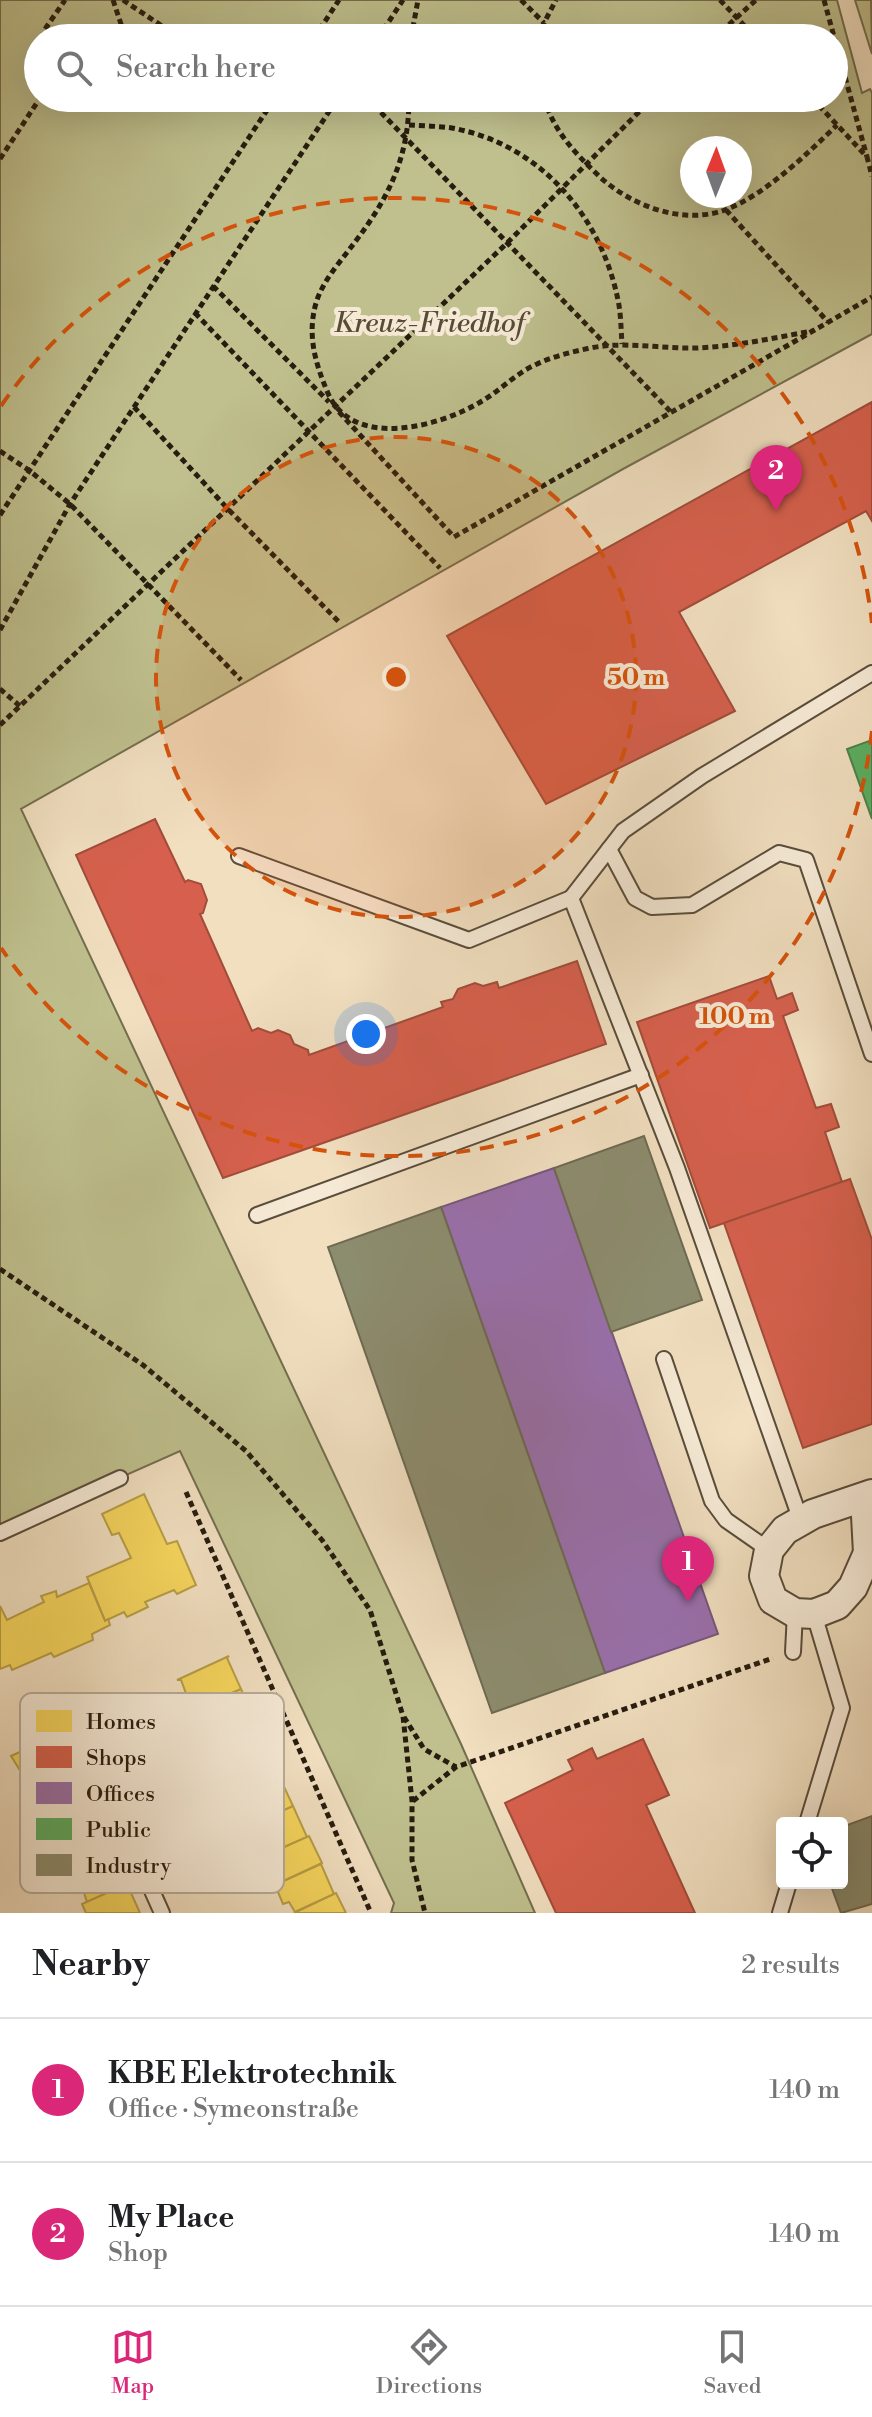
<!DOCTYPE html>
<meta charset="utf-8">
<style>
:root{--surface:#fff;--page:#f2f2f2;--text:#202124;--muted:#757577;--line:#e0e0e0;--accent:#db2777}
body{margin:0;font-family:"Libre Bodoni",serif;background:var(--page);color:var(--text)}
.controls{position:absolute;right:24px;bottom:24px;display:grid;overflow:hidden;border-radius:8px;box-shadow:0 8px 32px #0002}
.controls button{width:72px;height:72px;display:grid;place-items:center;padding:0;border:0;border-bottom:2px solid var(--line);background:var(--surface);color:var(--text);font:40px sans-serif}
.compass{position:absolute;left:680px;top:136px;width:72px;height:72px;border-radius:50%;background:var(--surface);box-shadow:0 8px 32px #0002;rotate:1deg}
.you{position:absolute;left:366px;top:1034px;width:28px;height:28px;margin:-20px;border:6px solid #fff;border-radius:50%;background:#1a73e8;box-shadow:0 0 0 12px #1a73e833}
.badge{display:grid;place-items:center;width:52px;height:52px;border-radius:50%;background:var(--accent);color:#fff;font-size:26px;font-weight:700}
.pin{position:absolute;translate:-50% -66px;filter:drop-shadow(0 2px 4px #0008)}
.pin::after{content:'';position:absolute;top:42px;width:28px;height:24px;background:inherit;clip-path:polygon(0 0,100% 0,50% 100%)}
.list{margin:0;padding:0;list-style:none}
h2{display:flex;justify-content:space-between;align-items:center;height:104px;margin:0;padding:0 32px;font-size:34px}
h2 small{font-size:26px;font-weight:400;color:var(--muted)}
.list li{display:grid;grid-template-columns:52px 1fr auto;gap:24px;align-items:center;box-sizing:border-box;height:144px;padding:0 32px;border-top:2px solid var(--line)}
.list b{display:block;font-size:30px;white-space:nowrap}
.list p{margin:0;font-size:26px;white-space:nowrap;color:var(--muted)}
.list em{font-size:26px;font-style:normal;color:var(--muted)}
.icon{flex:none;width:44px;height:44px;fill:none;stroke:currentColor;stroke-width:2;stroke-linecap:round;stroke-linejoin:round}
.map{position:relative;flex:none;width:872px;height:1913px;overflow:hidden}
.search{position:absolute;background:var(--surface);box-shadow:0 8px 32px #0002;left:24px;right:24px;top:24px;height:88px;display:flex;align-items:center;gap:20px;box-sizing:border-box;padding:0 28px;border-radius:44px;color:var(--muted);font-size:30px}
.sheet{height:392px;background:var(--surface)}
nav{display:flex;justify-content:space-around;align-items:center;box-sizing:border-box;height:112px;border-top:2px solid var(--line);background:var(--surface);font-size:22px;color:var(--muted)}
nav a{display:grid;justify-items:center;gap:4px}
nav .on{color:var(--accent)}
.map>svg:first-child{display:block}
</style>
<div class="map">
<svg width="872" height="1913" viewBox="0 0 872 1913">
<rect width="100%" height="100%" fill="#f1dfc0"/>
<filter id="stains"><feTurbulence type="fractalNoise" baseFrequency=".0025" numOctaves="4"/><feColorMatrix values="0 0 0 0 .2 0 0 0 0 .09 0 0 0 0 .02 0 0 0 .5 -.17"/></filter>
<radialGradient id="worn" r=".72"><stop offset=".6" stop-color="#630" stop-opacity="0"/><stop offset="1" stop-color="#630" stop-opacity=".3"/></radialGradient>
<!-- green -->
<g fill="#bfc08e" stroke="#736e4e" stroke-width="2" fill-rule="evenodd">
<path d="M0,0H837L862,93L870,89L872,93V334L623,469L21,809L461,1744L535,1913H391L394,1903L180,1451L0,1531ZM38,38H834V98H38ZM692,148H740V196H692Z"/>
<polygon points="855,0 871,0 872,54"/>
</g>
<!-- homes -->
<g fill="#f6d55c" stroke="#b89e45" stroke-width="2">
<polygon points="144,1494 167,1544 177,1541 196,1585 177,1594 174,1590 145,1602 148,1607 127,1617 124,1612 105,1621 87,1577 131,1558 119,1533 112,1535 102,1514"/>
<polygon points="89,1583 105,1621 108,1619 110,1625 92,1634 93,1640 54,1657 51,1653 12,1670 10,1665 0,1669 0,1606 7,1620 44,1602 41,1596 56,1591 57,1597"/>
<polygon points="229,1656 227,1658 241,1689 198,1708 191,1694 187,1696 181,1680 177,1680"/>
<polygon points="241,1689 254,1719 212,1738 205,1723 200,1724 193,1710"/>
<polygon points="63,1732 65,1734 61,1735 75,1764 31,1784 27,1770 21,1772 11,1756"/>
<polygon points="280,1778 293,1806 253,1825 249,1816 244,1819 234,1799"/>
<polygon points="293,1806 307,1837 268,1854 263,1844 257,1846 248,1827"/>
<polygon points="309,1836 322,1863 279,1883 273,1868 268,1871 262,1857"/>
<polygon points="113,1855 127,1884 87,1902 83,1890 77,1893 68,1876"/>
<polygon points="321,1864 334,1894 295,1912 289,1902 283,1904 275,1885"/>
<polygon points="127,1884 140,1913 86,1913 82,1904"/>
<polygon points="336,1893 346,1913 294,1913 334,1894"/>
</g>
<!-- shops -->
<g fill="#d6604d" stroke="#a24c3a" stroke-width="2">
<polygon points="872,402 872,521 866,511 679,612 735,711 546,804 447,636"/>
<polygon points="155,819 185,882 188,880 201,884 207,900 203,913 200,914 252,1031 258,1028 271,1033 278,1030 290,1035 294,1044 308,1050 309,1055 443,1007 441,1002 453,999 458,989 475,983 483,986 497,982 499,988 577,961 606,1044 223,1178 76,855"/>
<polygon points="769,976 777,999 792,993 798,1010 783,1016 816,1108 831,1104 839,1127 825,1132 842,1182 710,1228 637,1022"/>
<polygon points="850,1179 872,1240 872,1424 803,1448 724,1223"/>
<polygon points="643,1739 669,1795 646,1805 695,1913 556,1913 505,1803 573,1770 568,1760 592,1748 597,1759"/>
</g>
<!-- offices -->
<polygon fill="#9970ab" stroke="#77577c" stroke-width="2" points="554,1168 718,1634 605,1673 441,1207"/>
<!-- public -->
<polygon fill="#5aae61" stroke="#4b8248" stroke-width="2" points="872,740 872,819 847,749"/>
<!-- industry -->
<g fill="#8c8c6e" stroke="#6e6a52" stroke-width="2">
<polygon points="644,1136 702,1300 611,1332 554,1168"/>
<polygon points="441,1207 605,1673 492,1713 328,1247"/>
<polygon points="872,1816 872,1904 841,1913 830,1883 842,1883 842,1827"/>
</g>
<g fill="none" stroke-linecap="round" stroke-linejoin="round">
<defs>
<g id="service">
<polyline points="609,849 635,898 652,907 692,905 779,853 806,860 872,1054"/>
<polyline points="239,856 469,940 571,898 677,1168 801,1521"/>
<polyline points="571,898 623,831 702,776 872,673"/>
<polyline points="257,1215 641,1075"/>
<polyline points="664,1359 712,1501 726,1520 769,1550"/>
<polyline points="0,1533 120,1478"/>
<polyline points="793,1652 795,1613"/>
<polyline points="95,1764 162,1913"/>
<polyline points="807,1823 842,1708 814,1614"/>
<polyline points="780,1913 789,1883"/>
</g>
<polyline id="minor" points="865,1497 868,1553 853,1587 837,1605 814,1614 795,1613 773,1600 764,1576 769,1550 785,1530 813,1514 872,1494"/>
</defs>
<!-- service casing -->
<use href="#service" stroke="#5a4d3b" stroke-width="18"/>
<!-- minor casing -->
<use href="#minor" stroke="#5a4d3b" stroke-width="32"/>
<!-- path -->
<g stroke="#271c0f" stroke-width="5" stroke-dasharray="6 4" stroke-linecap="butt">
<polyline points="113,0 123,30 118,38"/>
<polyline points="123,0 180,38"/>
<polyline points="521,0 544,23"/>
<polyline points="720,0 756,38"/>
<polyline points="824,0 867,157"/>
<polyline points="45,38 43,32 65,0"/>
<polyline points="314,38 339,0"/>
<polyline points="378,38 403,0"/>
<polyline points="411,38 418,0"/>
<polyline points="541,38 544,23 556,0"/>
<polyline points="714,38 756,0"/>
<polyline points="367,98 671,412"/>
<path d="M409,98C409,156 390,196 355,242C341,261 323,280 316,303C307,335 315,362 327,391C351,451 440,427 482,401C501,390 516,373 537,364C554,356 572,352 590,348C626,341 662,349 698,348C737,346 774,338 812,331"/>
<path d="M544,98C554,132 575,153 600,177C632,206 682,225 725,210C765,195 807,154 837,125"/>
<polyline points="812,98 867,157 872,176"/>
<path d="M409,125C423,126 438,126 452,128C540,144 601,216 618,300C621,314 621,330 622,344"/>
<polyline points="0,159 40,98"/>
<polyline points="726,210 828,322"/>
<polyline points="213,286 329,402"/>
<polyline points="195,313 440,568"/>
<polyline points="134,407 227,508 340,623"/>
<polyline points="339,412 454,537 872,297"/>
<polyline points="0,451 30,471 70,504 241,680"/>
<polyline points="0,515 275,98"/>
<polyline points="0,630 70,504 338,98"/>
<polyline points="0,689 21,707"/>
<polyline points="0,725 506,244 653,98"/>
<polyline points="0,1269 143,1365 246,1451 322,1540 370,1610 403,1716 412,1801 412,1860 425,1913"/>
<polyline points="186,1492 371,1913"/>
<polyline points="404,1717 424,1749 456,1767"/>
<polyline points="413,1801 456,1767 773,1658"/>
</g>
<!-- service -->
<use href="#service" stroke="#f6ead6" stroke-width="14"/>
<!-- minor -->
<use href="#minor" stroke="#f6ead6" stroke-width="28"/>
</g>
<!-- distance rings -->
<circle cx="396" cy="677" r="240" fill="#d5530c" fill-opacity=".12"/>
<g fill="none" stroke="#d5530c" stroke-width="4" stroke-dasharray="14 10">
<circle cx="396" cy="677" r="240"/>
<path d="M872 731A479 479 0 0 1 1 948M1 406A479 479 0 0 1 872 623"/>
</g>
<g text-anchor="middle" stroke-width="8" stroke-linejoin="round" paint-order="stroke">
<!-- park labels -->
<g font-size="28" font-style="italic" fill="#554d35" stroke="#f6ead6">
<text x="429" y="332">Kreuz-Friedhof</text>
</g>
</g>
<!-- legend -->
<rect x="20" y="1693" width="264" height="200" rx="12" fill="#f6ead6" stroke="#b8ac9a" stroke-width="2"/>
<rect x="36" y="1710" width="36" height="22" fill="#f6d55c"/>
<rect x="36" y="1746" width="36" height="22" fill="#d6604d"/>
<rect x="36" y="1782" width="36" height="22" fill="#9970ab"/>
<rect x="36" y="1818" width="36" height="22" fill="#5aae61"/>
<rect x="36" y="1854" width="36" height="22" fill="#8c8c6e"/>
<g font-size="22" fill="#271c0f">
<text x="86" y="1729">Homes</text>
<text x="86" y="1765">Shops</text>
<text x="86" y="1801">Offices</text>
<text x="86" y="1837">Public</text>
<text x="86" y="1873">Industry</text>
</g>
<circle cx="396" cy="677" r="12" fill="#d5530c" stroke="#f6ead6" stroke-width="4"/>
<g font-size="24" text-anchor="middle" font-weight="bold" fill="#d5530c" stroke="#f6ead6" stroke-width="8" stroke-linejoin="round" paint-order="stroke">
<text x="636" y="685">50 m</text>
<text x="735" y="1024">100 m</text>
</g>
<rect width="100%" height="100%" filter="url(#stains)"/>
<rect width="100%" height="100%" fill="url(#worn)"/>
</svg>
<div class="controls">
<button><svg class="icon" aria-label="locate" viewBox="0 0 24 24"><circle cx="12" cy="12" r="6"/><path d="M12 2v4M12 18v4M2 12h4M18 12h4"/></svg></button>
</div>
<svg class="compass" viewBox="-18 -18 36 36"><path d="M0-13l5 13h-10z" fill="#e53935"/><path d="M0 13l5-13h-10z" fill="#757577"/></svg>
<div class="you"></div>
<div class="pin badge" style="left:688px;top:1602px">1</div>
<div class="pin badge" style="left:776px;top:511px">2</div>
<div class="search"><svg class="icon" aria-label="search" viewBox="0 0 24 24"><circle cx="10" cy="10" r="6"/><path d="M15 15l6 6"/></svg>Search here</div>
</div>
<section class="sheet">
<h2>Nearby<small>2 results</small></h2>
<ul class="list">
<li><span class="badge">1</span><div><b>KBE Elektrotechnik</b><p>Office · Symeonstraße</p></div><em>140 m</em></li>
<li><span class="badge">2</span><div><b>My Place</b><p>Shop</p></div><em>140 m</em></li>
</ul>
</section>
<nav>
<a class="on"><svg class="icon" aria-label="map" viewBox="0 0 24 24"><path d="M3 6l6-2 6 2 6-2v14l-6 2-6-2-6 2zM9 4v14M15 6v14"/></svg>Map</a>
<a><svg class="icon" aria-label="directions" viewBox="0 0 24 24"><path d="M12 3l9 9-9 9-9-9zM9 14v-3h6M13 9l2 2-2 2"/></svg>Directions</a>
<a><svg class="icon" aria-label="saved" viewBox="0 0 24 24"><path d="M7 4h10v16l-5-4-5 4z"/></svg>Saved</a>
</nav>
